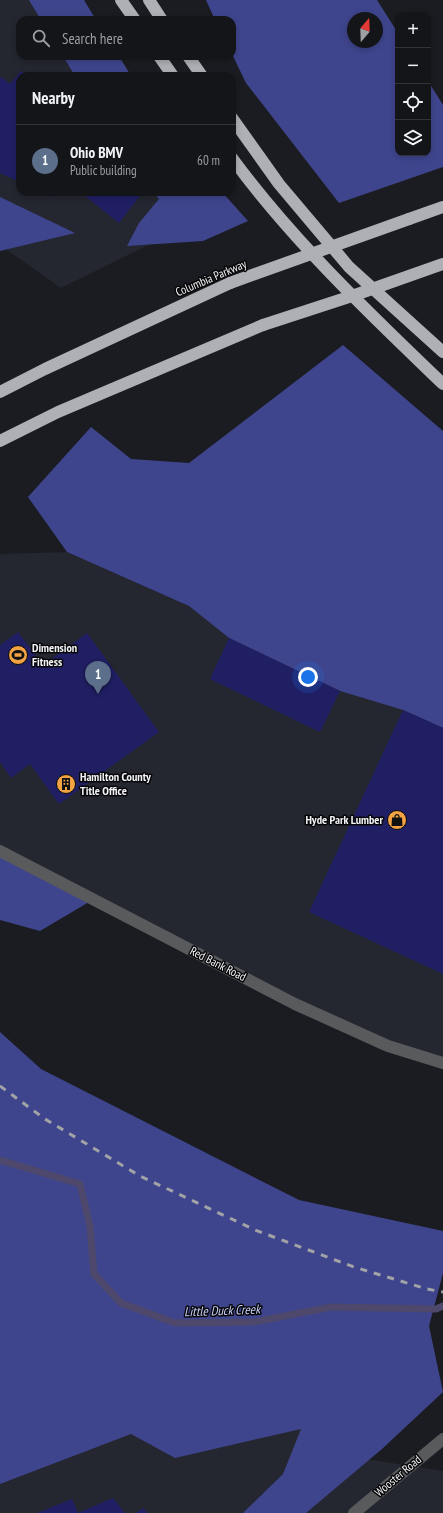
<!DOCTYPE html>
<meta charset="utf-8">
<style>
:root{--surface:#141519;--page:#212226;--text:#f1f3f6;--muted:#9d9fa2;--line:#333438;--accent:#f4a344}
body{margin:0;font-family:"PT Sans Narrow",sans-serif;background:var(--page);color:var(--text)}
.controls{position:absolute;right:12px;top:12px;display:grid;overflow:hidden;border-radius:8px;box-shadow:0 2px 6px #0003}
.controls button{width:36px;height:36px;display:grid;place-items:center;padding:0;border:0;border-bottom:1px solid var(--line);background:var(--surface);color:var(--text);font:20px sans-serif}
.compass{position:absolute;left:347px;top:12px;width:36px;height:36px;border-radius:50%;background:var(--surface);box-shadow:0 2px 6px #0003;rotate:19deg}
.you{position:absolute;left:308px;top:677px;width:14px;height:14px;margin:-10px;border:3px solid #fff;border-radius:50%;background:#1a73e8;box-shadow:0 0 0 6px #1a73e833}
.badge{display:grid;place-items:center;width:26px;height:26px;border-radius:50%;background:var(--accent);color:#fff;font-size:13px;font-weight:700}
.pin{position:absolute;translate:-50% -33px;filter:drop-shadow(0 1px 2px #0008)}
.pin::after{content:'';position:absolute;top:21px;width:14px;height:12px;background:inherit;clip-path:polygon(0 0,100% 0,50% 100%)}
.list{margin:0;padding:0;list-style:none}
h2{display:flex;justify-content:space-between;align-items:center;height:52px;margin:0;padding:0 16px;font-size:17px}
h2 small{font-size:13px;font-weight:400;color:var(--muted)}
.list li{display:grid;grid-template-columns:26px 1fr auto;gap:12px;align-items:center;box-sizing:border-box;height:72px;padding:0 16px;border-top:1px solid var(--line)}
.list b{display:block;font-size:15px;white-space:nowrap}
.list p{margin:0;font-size:13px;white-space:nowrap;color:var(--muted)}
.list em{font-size:13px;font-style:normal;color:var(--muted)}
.icon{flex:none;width:22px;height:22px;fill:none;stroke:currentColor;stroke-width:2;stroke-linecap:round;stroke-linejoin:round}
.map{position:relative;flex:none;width:443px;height:1513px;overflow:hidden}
.search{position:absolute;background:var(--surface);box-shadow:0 2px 6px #0003;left:16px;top:16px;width:220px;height:44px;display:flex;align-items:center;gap:10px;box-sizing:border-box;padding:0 14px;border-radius:12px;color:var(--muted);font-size:15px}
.panel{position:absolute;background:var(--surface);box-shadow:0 2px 6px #0003;left:16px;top:72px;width:220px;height:124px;border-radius:12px}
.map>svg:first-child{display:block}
</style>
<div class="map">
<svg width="443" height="1513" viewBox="0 0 443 1513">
<rect width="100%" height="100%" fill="#1b1c21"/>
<!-- built -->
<g fill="#242630">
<polygon points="0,0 64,0 75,20 20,20 20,56 95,56 106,76 20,76 20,192 171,192 189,225 61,288 0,245"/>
<polygon points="67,552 189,606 229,638 340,691 403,710 443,728 443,1063 388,1046 0,851 0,555 2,554"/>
<polygon points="210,1372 360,1458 443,1471 443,1513 0,1513 0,1451"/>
</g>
<!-- forest -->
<g fill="#3f458d" fill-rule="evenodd">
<polygon points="29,0 84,0 96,20 41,20"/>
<path d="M206,0H377L398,33V153H428V81L443,105V167L339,203L246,83L232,54V20H215ZM353,18H377V42H353Z"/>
<polygon points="63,56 119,56 131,76 75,76"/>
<polygon points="153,192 222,192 248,221 203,241 127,246 139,223 159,199"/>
<polygon points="0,197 75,233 0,251"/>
<polygon points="343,345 443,431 443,728 403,710 340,691 229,638 189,606 67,552 28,497 91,427 131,459 189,463"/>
<polygon points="0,851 94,899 40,931 0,920"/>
<polygon points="0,1032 41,1069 299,1200 443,1231 443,1273 429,1326 443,1392 382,1449 306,1513 243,1513 283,1474 301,1429 175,1458 131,1434 0,1484"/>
</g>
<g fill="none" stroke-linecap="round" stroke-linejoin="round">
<!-- stream -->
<polyline stroke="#4e496c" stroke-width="7" points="0,1160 80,1184 90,1226 94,1274 121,1303 175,1323 254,1322 331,1307 436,1309 443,1306"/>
</g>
<!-- building -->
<g fill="#201f64">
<polygon points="21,71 27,76 20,76 20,182 0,173 0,79 1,77 10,84"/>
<polygon points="42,192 55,192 53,197"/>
<polygon points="80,192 143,192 119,223"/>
<polygon points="18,632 43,665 87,633 159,732 59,804 30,764 11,778 0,762 0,645"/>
<polygon points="229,638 340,691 320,732 210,679"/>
<polygon points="403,710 443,728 443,974 309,912"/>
<polygon points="113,1498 125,1513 37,1513 72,1499 78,1513"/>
<polygon points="143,1508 148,1513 136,1513"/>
</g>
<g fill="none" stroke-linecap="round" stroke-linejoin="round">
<!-- minor -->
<g stroke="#595a5c" stroke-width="12">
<polyline points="0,851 295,1004 388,1046 443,1063"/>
<polyline points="354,1513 443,1439"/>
</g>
<!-- highway -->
<g stroke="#aeb0b6" stroke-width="12">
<polyline points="121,0 135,20"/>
<polyline points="149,0 162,20"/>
<polyline points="159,56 173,76"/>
<polyline points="188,56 202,76"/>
<polyline points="232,118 279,184 349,267 443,352"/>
<path d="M232,158C293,241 369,313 443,384"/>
<polyline points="409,219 443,207"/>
<polyline points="0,392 45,369 230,283"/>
<polyline points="0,441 58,412 263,325"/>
</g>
<!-- rail -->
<polyline stroke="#a2a3a7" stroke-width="3" stroke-dasharray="7 7" stroke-linecap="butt" points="0,1086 45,1119 140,1176 255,1230 354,1267 427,1289 443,1292"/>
<!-- highway-bridge -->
<g stroke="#aeb0b6" stroke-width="12">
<polyline points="230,283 409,219"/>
<polyline points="263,325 355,295 443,264"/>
</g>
</g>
<!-- icons -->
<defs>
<symbol id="stadium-disc" viewBox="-11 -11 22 22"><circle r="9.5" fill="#f4a344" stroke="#070709"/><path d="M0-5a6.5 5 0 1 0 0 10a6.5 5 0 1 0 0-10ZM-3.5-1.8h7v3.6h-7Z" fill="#111"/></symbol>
<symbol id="building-disc" viewBox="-11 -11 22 22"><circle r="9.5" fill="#f4a344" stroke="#070709"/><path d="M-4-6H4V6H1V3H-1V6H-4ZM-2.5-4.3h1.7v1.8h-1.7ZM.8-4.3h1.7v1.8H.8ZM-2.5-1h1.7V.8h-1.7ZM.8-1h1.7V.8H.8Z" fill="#111"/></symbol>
<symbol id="shop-disc" viewBox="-11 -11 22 22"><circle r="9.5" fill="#f4a344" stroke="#070709"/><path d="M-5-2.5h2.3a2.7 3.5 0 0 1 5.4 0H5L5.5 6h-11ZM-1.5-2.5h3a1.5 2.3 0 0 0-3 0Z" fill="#111"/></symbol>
</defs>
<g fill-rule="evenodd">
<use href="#stadium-disc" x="7" y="644" width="22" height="22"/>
<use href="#building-disc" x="55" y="773" width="22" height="22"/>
<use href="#shop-disc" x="386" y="809" width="22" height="22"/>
</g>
<g text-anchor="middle" stroke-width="3" stroke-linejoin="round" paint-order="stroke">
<!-- street labels -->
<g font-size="12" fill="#f2f3f6" stroke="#070709">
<text transform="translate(211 278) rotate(-23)" y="4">Columbia Parkway</text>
<text transform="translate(218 964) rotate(27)" y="4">Red Bank Road</text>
<text transform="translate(398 1476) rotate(-40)" y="4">Wooster Road</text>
</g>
<!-- poi labels -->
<g font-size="12" font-weight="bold" fill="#f2f3f6" stroke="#070709" text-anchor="start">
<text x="32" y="652">Dimension<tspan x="32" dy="14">Fitness</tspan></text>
<text x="80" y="781">Hamilton County<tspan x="80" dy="14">Title Office</tspan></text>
<text x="383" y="824" text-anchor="end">Hyde Park Lumber</text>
</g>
<!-- water labels -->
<g font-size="13" font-style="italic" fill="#cad2fc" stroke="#070709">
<text transform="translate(222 1310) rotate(-2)" y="5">Little Duck Creek</text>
</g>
</g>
</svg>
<div class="controls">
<button>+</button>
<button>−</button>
<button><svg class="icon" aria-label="locate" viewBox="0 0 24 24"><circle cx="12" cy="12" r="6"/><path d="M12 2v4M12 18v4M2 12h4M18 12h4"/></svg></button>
<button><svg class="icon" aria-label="layers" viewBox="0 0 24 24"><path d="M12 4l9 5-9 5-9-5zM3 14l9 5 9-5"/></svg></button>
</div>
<svg class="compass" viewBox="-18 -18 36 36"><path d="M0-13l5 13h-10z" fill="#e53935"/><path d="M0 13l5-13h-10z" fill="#9d9fa2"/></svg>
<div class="you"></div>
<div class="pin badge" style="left:98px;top:694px;background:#5c6f8a">1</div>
<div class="search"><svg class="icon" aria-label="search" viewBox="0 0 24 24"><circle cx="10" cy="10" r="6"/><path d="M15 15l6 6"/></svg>Search here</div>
<section class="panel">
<h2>Nearby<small></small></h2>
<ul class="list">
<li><span class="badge" style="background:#5c6f8a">1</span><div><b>Ohio BMV</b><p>Public building</p></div><em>60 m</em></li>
</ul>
</section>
</div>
